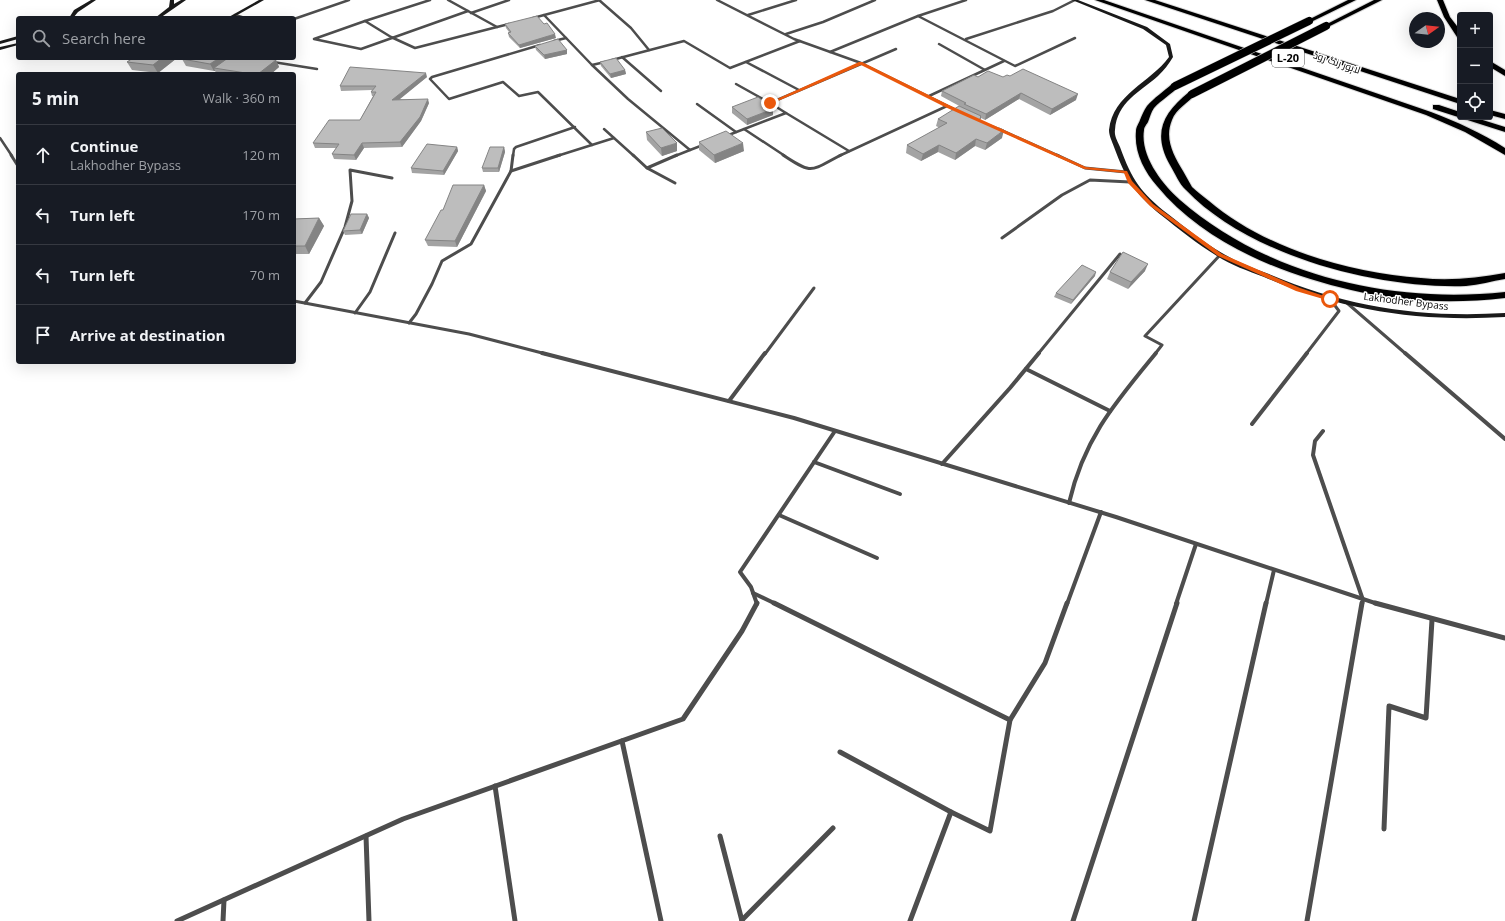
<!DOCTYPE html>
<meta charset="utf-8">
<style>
:root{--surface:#171b24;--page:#242831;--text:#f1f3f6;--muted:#9ea1a6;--line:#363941}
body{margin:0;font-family:"Open Sans",Cairo,sans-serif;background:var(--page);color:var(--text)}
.controls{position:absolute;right:12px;top:12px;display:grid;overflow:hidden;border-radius:4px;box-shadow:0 4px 16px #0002}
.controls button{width:36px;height:36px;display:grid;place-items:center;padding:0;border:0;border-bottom:1px solid var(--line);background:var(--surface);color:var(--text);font:20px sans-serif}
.compass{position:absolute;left:1409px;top:12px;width:36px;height:36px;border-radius:50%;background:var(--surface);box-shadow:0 4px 16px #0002;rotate:75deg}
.stop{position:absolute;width:12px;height:12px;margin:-9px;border:3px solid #ea580c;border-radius:50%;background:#fff}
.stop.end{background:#ea580c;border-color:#fff;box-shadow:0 1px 4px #0008}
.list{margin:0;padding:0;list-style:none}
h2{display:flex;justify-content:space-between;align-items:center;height:52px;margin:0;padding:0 16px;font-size:17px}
h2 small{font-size:13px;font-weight:400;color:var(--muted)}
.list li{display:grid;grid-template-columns:26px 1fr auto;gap:12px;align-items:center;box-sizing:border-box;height:60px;padding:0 16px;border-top:1px solid var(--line)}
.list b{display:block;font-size:15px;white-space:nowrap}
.list p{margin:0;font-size:13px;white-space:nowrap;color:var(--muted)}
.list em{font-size:13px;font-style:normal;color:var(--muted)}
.icon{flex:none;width:22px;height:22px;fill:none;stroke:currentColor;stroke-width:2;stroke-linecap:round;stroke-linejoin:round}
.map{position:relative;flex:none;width:1505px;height:921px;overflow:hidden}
.search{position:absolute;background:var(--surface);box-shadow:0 4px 16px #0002;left:16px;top:16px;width:280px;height:44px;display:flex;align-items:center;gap:10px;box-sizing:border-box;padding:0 14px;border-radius:4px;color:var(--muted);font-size:15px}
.panel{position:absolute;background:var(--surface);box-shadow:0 4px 16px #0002;left:16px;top:72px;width:280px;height:292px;border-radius:4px}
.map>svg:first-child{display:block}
</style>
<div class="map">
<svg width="1505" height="921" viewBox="0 0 1505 921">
<rect width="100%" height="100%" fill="#fff"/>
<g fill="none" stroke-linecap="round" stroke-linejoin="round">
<defs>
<g id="motorway">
<path d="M1095,0H1104L1431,112C1457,122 1482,133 1505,148V155L1465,132L1426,115Z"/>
<polygon points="1145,0 1155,0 1460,99 1460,104"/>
<polygon points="1348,0 1356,0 1311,22 1306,21"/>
<polygon points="1374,0 1382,0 1328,27 1323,26"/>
<polygon points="1437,0 1443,0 1450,17 1460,30 1460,37 1457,37 1444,17"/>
<polygon points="1490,61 1505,70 1505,76 1490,67"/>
<path d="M1172,84H1175L1179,86C1172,94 1161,100 1154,108C1151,112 1150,117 1148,122C1147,124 1144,127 1144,130C1140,156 1162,184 1180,200C1268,276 1391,304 1505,292V298C1453,304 1402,302 1351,290C1281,274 1204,243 1157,186C1144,171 1134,152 1136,131C1136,127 1139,123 1140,120C1142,115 1144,110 1147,106C1154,98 1164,91 1172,84Z"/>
<path d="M1189,92H1195L1196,94C1188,103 1176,109 1172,120C1164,139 1174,156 1183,171C1186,176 1189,182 1192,187C1197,192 1203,196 1209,201C1264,248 1349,273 1421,278C1450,281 1477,278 1505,273V279C1492,281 1479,285 1466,286C1377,289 1249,256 1186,190C1179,184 1175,173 1170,165C1152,133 1163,113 1189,92Z"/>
<polygon points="1433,105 1439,105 1460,112 1460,117 1473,117 1505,127 1505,132 1433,109"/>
<polygon points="1490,110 1505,114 1505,119 1490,115"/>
</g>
</defs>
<!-- motorway casing -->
<use href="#motorway" stroke="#dbdbdb" stroke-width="2"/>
<!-- minor-far3 -->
<g stroke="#4d4d4d" stroke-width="2.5">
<polyline points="430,0 365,21 391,37 415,48 497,27"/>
<polyline points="448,0 497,27 509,24"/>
<polyline points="599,0 631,28 649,50"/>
<polyline points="717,0 794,39 861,63 958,111"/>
<polyline points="966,0 918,16 1015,66 1075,38"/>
<polyline points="471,13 509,0"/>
<polyline points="235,15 245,18"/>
<polyline points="544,15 592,65 605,62"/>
<polyline points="748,15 796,0"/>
<polyline points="533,18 600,0"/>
<polyline points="294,19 349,0"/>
<polyline points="365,21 314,39 361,49 468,11"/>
<polyline points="786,34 823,22 875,0"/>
<polyline points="966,39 1053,11 1075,0"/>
<polyline points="554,41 566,38"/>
<polyline points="939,44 985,70"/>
<polyline points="540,45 432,77 430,79 449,99 503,82 519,96 538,92 592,145"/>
<polyline points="830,52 918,16"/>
<polyline points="622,57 661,91"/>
<polyline points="612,60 684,41 730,68 800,41"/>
<polyline points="273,62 317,69"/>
<polyline points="746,62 799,90"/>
<polyline points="592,65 628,99 690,150 703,145"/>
<polyline points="736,84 770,103"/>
<polyline points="929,96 1004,61"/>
<polyline points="697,104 736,132"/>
<polyline points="786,113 849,151"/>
<polyline points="604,129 634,156"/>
<polyline points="744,129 785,156"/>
<polyline points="999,129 1059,156"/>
<polyline points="726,136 786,113 770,103 896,49"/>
<polyline points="0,138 12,156"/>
<polyline points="513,156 514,149 516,147 575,127"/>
<polyline points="557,156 614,138"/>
<polyline points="675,156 690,150"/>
<polyline points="839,156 947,106"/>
</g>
<!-- minor-far2 -->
<g stroke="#4d4d4d" stroke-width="3">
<polyline points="11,155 18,166"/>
<polyline points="633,155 647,168"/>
<path d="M783,155C813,175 810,171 841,155"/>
<polyline points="1057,155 1085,168 1126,172"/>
<polyline points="511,171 513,155"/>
<polyline points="675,183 647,168 677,155"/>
<polyline points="1002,238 1062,195 1090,180 1130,182"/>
<polyline points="294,301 469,334 546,354"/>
<polyline points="305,303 321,282 345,227 352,201 350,170 392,178"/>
<polyline points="1347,303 1406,354"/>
<polyline points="355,313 370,292 395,233"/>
<polyline points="409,323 416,314 432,284 442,261 471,244 511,171 560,155"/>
<polyline points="765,354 814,288"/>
<polyline points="1038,354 1120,254"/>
<polyline points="1155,354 1162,345 1145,336 1220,255"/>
<polyline points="1306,354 1339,311 1330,299"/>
</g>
<!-- minor-far1 -->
<g stroke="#4d4d4d" stroke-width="4">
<polyline points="542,353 794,418 1116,517 1378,604"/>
<polyline points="1405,353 1505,439"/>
<polyline points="1026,369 1110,411"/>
<polyline points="729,401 765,353"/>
<polyline points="1252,424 1307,353"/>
<polyline points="1323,431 1315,441 1313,455 1363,600 1362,604"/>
<polyline points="814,462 900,494"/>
<polyline points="942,464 1010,388 1039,353"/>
<path d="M1069,503C1084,438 1115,403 1156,353"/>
<polyline points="779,515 877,558"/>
<polyline points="753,593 776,604"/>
<polyline points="757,604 751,587 740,572 835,431"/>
<polyline points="1067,604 1101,512"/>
<polyline points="1176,604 1196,544"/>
<polyline points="1266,604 1274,570"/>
</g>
<!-- minor -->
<g stroke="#4d4d4d" stroke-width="5">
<polyline points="774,603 1010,720"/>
<polyline points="1375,603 1505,638"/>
<polyline points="622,741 661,921"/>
<polyline points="840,752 951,812"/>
<polyline points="495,786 515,921"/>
<polyline points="1384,829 1389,706 1426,718 1432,620"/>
<polyline points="366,836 369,921"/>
<polyline points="720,836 742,921"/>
<polyline points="742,920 833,828"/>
<polyline points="177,921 403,819 683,719 742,631 757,603"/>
<polyline points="223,921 224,900"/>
<polyline points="910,921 951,812 990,831 1010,720 1045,663 1067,603"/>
<polyline points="1073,921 1177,603"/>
<polyline points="1194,921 1266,603"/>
<polyline points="1307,921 1362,603"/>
</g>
<!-- secondary -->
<g fill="#1a1a1a" fill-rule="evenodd">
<polygon points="91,0 96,0 78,12 73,18 69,18 74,10"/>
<polygon points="170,0 174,0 174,4 181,0 186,0 160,18 155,18 169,7"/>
<polygon points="259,0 264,0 232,18 227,18"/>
<path d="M1072,0H1078L1147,27L1170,44L1173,57C1169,64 1164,70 1158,76C1140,92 1117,102 1115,130C1114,136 1118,142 1120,147C1132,180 1141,193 1168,214C1186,228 1203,242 1222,253C1237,262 1253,268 1269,274C1347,307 1420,318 1505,313V317C1418,322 1345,311 1264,277C1248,271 1231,265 1217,256C1197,244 1179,229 1161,215C1134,193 1126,179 1114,147C1112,141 1109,136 1109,130C1113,94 1150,83 1169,57L1166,45L1143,29Z"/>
<polygon points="18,36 18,39 0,44 0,41"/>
<polygon points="18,43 18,45 0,50 0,47"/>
</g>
<!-- motorway -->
<use href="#motorway" fill="#000" fill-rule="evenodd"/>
<defs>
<g id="motorway-bridge">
<polyline points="1175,86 1309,21"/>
<polyline points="1192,94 1326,26"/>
</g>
</defs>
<!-- motorway-bridge casing -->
<use href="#motorway-bridge" stroke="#dbdbdb" stroke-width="9" stroke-linecap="butt"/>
<!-- motorway-bridge -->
<use href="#motorway-bridge" stroke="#000" stroke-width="8"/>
</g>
<!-- wall -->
<g fill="#a3a3a3">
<polygon points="505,24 556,38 520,48 509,37 508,33 509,32 506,28"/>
<polygon points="535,46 567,50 567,54 545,59 536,50"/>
<polygon points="133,58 177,58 158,73 132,70 127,62"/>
<polygon points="182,59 276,60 279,67 271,74 217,74 215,71 214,71 186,66"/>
<polygon points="600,62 625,70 626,74 611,78 601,66"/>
<polygon points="427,77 399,99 429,103 421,121 402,147 364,148 356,160 334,159 332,154 336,148 315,148 313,143 360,120 373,96 372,96 371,92 372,90 341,91 340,86"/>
<polygon points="978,77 1003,77 1076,100 1050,115 1019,99 985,120 981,118 980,121 1002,138 985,150 975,146 955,160 938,152 921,161 906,153 907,145 940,128 936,126 938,119 963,108 941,96 942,91"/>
<polygon points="732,107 773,115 747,125 732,113"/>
<polygon points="646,132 677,151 662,156 647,140"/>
<polygon points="699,142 744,151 715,163 699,150"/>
<polygon points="457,147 458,151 444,175 412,173 411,168"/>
<polygon points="504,147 505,152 499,172 483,172 482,168"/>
<polygon points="484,185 486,191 457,247 428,246 425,240 443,210"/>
<polygon points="367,214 369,218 362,234 345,235 343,231"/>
<polygon points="319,218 324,226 309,254 294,254 294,219"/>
<polygon points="1145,271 1128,289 1107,279 1110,272"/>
<polygon points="1095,276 1071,304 1054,297 1056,293"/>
</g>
<!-- shaded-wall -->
<g fill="#848484">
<polygon points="555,34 556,38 520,48 519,45"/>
<polygon points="567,50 567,54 545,59 544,55"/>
<polygon points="162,58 177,58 158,73 153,65"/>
<polygon points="219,58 234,58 214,68 215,71 214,71 210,64"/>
<polygon points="276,60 279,67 271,74 258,74"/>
<polygon points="625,70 626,74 611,78 610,74"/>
<polygon points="426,73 427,77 394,104 392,100"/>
<polygon points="1021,93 1019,99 985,120 986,114"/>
<polygon points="1078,94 1076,100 1050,115 1052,109"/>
<polygon points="428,99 429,103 421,121 402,147 400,142"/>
<polygon points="773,109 773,115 747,125 747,119"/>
<polygon points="1004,130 1002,138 985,150 987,143"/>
<polygon points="976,139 975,146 955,160 956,153"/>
<polygon points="362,143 364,148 356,160 354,155"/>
<polygon points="677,143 677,151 662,156 661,148"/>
<polygon points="743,143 744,151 715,163 714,155"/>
<polygon points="939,145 938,152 921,161 923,154"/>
<polygon points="457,147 458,151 444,175 443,171"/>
<polygon points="504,147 505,152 499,172 498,168"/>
<polygon points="484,185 486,191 457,247 455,241"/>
<polygon points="367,214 369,218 362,234 360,230"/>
<polygon points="319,218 324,226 309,254 305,246"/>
<polygon points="1148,264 1145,271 1128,289 1131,282"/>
<polygon points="1096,272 1095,276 1071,304 1073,300"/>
</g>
<!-- building -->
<g fill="#bdbdbd" stroke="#848484">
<polygon points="537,16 544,24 547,23 555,34 519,45 508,33 511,32 505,24"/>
<polygon points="558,39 567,50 544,55 535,46"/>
<polygon points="133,58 162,58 153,65 127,62"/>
<polygon points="183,58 219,58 210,64 182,59"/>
<polygon points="228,58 261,58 276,60 258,74 252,74 214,68"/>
<polygon points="616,58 625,70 610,74 600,62"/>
<polygon points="350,67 426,73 392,100 428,99 420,117 400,142 362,143 354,155 332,154 339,144 313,143 329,120 360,120 376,92 371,92 376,86 340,86"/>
<polygon points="1023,69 1078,94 1052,109 1021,93 986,114 964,104 966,103 942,91 974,75 978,77 988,71 1003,77 1007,75 1010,76"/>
<polygon points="758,97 773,109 747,119 732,107"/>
<polygon points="959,106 981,116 980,117 981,118 978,120 1004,130 987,143 976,139 956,153 939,145 923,154 907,145 947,123 938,119"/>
<polygon points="662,128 677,143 661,148 646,132"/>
<polygon points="726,131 743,143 714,155 699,142"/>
<polygon points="427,144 457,147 443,171 411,168"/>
<polygon points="490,147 504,147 498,168 482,168"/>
<polygon points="453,185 484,185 455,241 425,240 441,210 443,210"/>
<polygon points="351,214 367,214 360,230 343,231"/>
<polygon points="319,218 305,246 294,246 294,219"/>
<polygon points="1123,252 1148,264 1131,282 1110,272"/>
<polygon points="1082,265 1096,272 1073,300 1056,293"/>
</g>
<!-- route -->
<polygon fill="#ea580c" points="859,62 862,62 949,105 1086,167 1127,171 1132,181 1153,204 1222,254 1300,288 1333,299 1330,301 1296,291 1218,256 1150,206 1128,183 1124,173 1084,169 945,107 861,65 771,104 768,103"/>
<g text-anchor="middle" stroke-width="3" stroke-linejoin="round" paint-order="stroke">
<!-- far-street labels -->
<g font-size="10" fill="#000" stroke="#fff">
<text transform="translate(1337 62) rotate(19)" y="4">لاہور رنگ روڈ</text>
<text transform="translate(1406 301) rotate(7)" y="4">Lakhodher Bypass</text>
</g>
<!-- shield labels -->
<rect fill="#fff" stroke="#4c4c4c" stroke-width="1" x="1272" y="49" width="32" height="18" rx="3"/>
<g font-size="11" font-weight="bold" fill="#000">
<text x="1288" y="62">L-20</text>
</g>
</g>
</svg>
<div class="controls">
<button>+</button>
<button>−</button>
<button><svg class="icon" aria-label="locate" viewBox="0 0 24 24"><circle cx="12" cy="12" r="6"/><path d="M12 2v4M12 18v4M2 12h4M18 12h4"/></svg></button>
</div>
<svg class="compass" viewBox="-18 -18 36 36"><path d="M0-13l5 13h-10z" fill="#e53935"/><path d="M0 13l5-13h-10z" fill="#9ea1a6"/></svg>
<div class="stop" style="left:1330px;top:299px"></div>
<div class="stop end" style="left:770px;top:103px"></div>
<div class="search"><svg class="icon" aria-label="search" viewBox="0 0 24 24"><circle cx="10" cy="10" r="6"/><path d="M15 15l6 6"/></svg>Search here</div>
<section class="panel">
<h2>5 min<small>Walk · 360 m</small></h2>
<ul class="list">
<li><svg class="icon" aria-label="ahead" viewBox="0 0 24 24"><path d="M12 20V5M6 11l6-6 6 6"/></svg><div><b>Continue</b><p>Lakhodher Bypass</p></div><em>120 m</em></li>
<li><svg class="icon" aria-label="left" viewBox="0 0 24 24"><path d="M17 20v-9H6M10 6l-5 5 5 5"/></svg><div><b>Turn left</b></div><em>170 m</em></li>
<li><svg class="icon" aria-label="left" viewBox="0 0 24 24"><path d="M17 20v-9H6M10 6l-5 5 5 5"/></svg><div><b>Turn left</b></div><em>70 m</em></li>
<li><svg class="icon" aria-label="arrive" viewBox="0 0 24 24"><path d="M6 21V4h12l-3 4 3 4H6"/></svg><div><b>Arrive at destination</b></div></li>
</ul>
</section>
</div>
